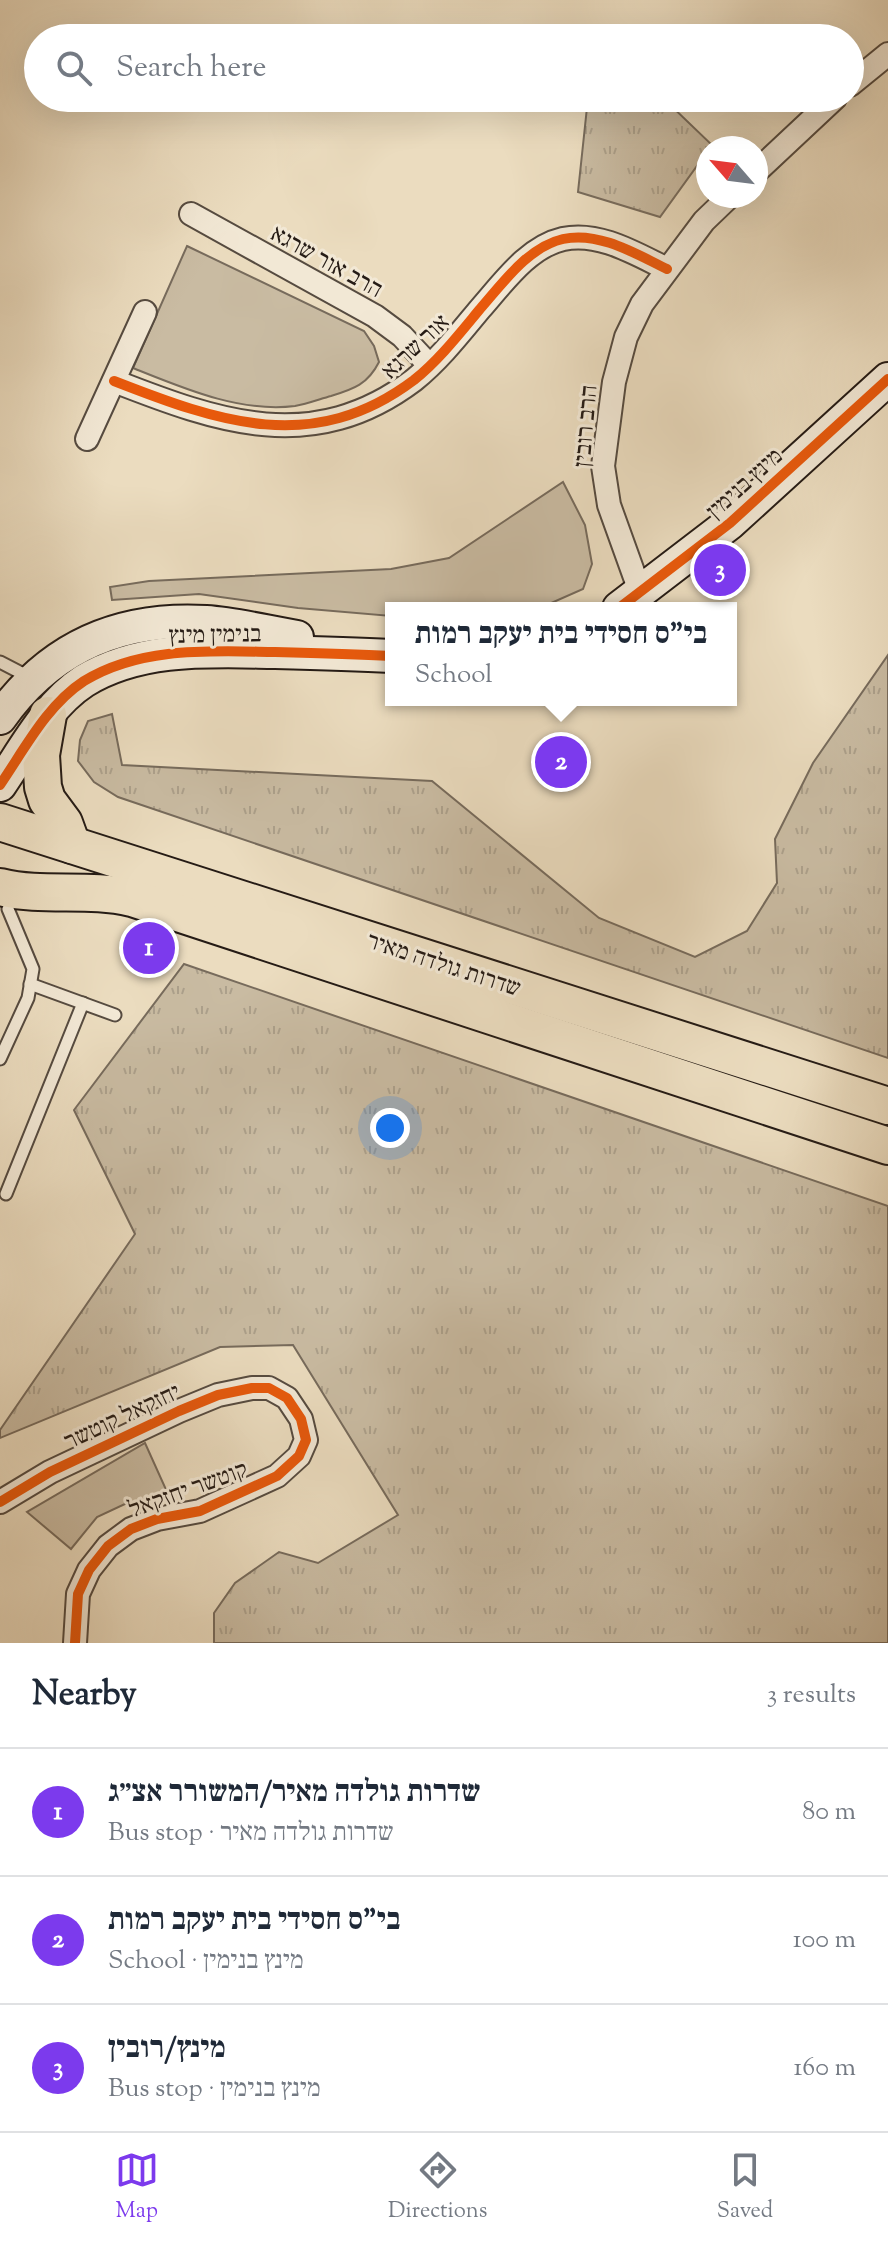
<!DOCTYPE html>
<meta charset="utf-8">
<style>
:root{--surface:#fff;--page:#f2f2f3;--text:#1f2937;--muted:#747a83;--line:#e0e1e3;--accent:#7c3aed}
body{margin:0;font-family:"Sorts Mill Goudy","Frank Ruhl Libre",serif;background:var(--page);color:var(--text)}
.compass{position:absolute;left:696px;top:136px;width:72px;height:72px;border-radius:50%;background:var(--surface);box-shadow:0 8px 32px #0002;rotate:298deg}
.you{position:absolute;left:390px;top:1128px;width:28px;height:28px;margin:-20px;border:6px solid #fff;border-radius:50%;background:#1a73e8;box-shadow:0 0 0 12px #1a73e833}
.badge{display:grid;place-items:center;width:52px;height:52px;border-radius:50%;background:var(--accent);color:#fff;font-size:26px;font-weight:700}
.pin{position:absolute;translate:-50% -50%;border:4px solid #fff;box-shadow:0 2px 8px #0006}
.popup{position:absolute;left:385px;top:602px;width:352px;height:104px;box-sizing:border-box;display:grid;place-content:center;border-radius:0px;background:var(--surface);filter:drop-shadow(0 2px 6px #0005);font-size:26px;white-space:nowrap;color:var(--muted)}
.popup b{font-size:30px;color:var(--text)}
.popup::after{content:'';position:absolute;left:50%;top:100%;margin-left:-16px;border:16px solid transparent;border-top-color:var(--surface)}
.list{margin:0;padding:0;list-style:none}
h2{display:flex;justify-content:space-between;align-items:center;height:104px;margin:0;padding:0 32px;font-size:34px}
h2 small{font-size:26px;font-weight:400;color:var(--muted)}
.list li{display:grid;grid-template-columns:52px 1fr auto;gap:24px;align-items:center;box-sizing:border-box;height:128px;padding:0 32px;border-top:2px solid var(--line)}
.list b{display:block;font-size:30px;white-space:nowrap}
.list p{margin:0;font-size:26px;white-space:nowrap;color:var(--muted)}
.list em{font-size:26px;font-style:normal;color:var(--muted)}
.icon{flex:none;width:44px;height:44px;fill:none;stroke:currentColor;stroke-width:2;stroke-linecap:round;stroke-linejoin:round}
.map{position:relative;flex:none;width:888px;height:1643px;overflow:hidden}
.search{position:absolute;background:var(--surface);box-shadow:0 8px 32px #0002;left:24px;right:24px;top:24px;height:88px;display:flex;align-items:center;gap:20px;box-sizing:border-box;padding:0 28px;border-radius:44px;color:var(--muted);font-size:30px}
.sheet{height:488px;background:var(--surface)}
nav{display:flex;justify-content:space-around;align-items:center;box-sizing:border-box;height:112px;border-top:2px solid var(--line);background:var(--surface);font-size:22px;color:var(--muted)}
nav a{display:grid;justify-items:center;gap:4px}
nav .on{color:var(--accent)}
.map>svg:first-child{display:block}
</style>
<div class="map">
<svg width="888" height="1643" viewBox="0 0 888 1643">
<defs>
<pattern id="grass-tufts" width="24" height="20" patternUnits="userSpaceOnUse" patternTransform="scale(2)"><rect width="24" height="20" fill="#c9bba2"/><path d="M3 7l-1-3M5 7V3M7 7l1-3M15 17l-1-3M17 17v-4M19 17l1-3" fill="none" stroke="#aca08b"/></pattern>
</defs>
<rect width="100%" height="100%" fill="#ebdcbf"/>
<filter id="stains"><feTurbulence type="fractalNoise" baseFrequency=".0025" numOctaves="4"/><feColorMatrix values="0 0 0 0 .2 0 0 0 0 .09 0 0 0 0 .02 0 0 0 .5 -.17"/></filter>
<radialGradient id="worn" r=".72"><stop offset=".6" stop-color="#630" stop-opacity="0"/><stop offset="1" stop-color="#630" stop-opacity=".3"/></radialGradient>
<!-- grass -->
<g fill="url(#grass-tufts)" stroke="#776b5c" stroke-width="2">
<polygon points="588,98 663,98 712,145 660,217 578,192"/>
<polygon points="888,655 888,1058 118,797 94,782 78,761 80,740 88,721 112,714 122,765 432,781 599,918 695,957 747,931 777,883 775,839 813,763"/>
<polygon points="184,964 888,1206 888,1643 214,1643 214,1613 235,1583 279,1552 318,1563 398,1515 293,1345 220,1347 0,1438 0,1430 135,1234 74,1110"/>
</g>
<!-- park -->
<g fill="#c9bba2" stroke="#776b5c" stroke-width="2">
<path d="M187,246L364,331L374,346L379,362C368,384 354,389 331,396C320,399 307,404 295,406C240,413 183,388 133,368Z"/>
<polygon points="563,482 585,525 592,564 583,589 540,608 391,608 391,616 298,608 199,594 112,600 110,587 149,581 391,569 449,558"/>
<polygon points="145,1443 168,1494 127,1503 97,1517 71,1549 27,1512"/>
</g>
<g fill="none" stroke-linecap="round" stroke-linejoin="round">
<defs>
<g id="lane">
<polyline points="0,662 29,677"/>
<polyline points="30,984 115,1015"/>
<polyline points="0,1059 28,998 33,969 8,909"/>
<polyline points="6,1194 83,1003"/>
</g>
<g id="street">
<polyline points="850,85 888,54"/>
<polyline points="756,172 835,98"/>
<polyline points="191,214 375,316 402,336 429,365"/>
<path d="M114,381C219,422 313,456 414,380C439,360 460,333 480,309C503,283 528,247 563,239C599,231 636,254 667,269"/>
<polyline points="87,439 145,312"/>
<polyline points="641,594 609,505 603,466 614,382 626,337 642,304 704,221 730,196"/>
<polyline points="0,1502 50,1472 179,1411 218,1395 252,1388 269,1388 287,1398 301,1419 306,1440 299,1456 277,1476 200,1511 157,1519 131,1529 108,1546 89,1570 78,1594 75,1643"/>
</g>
<g id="secondary">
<polyline points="619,608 730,523 888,379"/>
<path d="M0,718C50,647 120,617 206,622C236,624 267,632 297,637"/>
<path d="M0,785C24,750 47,705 84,681C141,646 211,651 275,652C314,653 352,654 391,656"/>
</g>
<g id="primary">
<polyline points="48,715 41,755 43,787 47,800 64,823 72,845"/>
<polyline points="0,822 888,1106"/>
<path d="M0,887C44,898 88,887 132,898L888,1146"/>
</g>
</defs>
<!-- lane casing -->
<use href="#lane" stroke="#564b40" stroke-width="15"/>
<!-- street casing -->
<use href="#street" stroke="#564b40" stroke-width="26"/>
<!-- secondary casing -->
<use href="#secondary" stroke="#251b15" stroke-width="36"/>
<!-- primary casing -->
<use href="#primary" stroke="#251b15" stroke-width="40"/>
<!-- lane -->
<use href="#lane" stroke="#f2e8d5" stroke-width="11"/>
<!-- street -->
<use href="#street" stroke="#f2e8d5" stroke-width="22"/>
<!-- secondary -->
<use href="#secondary" stroke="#f2e8d5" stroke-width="32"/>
<!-- primary -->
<use href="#primary" stroke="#ebdcbf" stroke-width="36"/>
<defs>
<g id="cycleway">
<path d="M114,381C219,422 313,456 414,380C439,360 460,333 480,309C503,283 528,247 563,239C599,231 636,254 667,269"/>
<polyline points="619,608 730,523 888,379"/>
<path d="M0,785C24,750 47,705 84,681C141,646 211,651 275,652C314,653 352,654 391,656"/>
<polyline points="0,1502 50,1472 179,1411 218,1395 252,1388 269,1388 287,1398 301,1419 306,1440 299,1456 277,1476 200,1511 157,1519 131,1529 108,1546 89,1570 78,1594 75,1643"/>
</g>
</defs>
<!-- cycleway casing -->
<use href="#cycleway" stroke="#f2e8d5" stroke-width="15"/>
<!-- cycleway -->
<use href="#cycleway" stroke="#e8590c" stroke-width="10"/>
</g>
<g text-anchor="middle" stroke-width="6" stroke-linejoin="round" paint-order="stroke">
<!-- street labels -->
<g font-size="24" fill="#251b15" stroke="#f2e8d5">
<text transform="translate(327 261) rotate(29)" y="8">הרב אור שרגא</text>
<text transform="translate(415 346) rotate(-43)" y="8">אור שרגא</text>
<text transform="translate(585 426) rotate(-85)" y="8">הרב רובין</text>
<text transform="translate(744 483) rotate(-42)" y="8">מינץ בנימין</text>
<text transform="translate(215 634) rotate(-1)" y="8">בנימין מינץ</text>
<text transform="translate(444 964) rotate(18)" y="8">שדרות גולדה מאיר</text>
<text transform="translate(122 1416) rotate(-25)" y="8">יחזקאל קוטשר</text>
<text transform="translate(188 1489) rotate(-20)" y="8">קוטשר יחזקאל</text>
</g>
</g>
<rect width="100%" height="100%" filter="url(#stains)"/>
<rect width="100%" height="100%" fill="url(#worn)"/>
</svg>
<svg class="compass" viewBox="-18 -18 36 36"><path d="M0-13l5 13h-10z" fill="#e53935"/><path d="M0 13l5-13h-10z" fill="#747a83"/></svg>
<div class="you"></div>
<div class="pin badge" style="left:149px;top:948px">1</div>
<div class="pin badge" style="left:561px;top:762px">2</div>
<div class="popup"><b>בי&quot;ס חסידי בית יעקב רמות</b>School</div>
<div class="pin badge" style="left:720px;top:570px">3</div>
<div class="search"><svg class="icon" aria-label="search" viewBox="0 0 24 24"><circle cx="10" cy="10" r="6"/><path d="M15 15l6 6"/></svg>Search here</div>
</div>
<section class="sheet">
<h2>Nearby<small>3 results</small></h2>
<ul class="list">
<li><span class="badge">1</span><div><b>שדרות גולדה מאיר/המשורר אצ״ג</b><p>Bus stop · שדרות גולדה מאיר</p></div><em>80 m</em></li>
<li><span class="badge">2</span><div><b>בי&quot;ס חסידי בית יעקב רמות</b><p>School · מינץ בנימין</p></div><em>100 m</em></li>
<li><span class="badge">3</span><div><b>מינץ/רובין</b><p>Bus stop · מינץ בנימין</p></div><em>160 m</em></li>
</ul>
</section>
<nav>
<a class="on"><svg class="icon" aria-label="map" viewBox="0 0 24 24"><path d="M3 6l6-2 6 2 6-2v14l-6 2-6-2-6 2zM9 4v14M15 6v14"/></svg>Map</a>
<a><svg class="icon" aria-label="directions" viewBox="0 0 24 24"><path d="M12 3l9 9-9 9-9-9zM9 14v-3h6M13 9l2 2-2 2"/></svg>Directions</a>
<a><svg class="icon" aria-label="saved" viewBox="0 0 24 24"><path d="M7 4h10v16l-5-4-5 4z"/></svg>Saved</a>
</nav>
